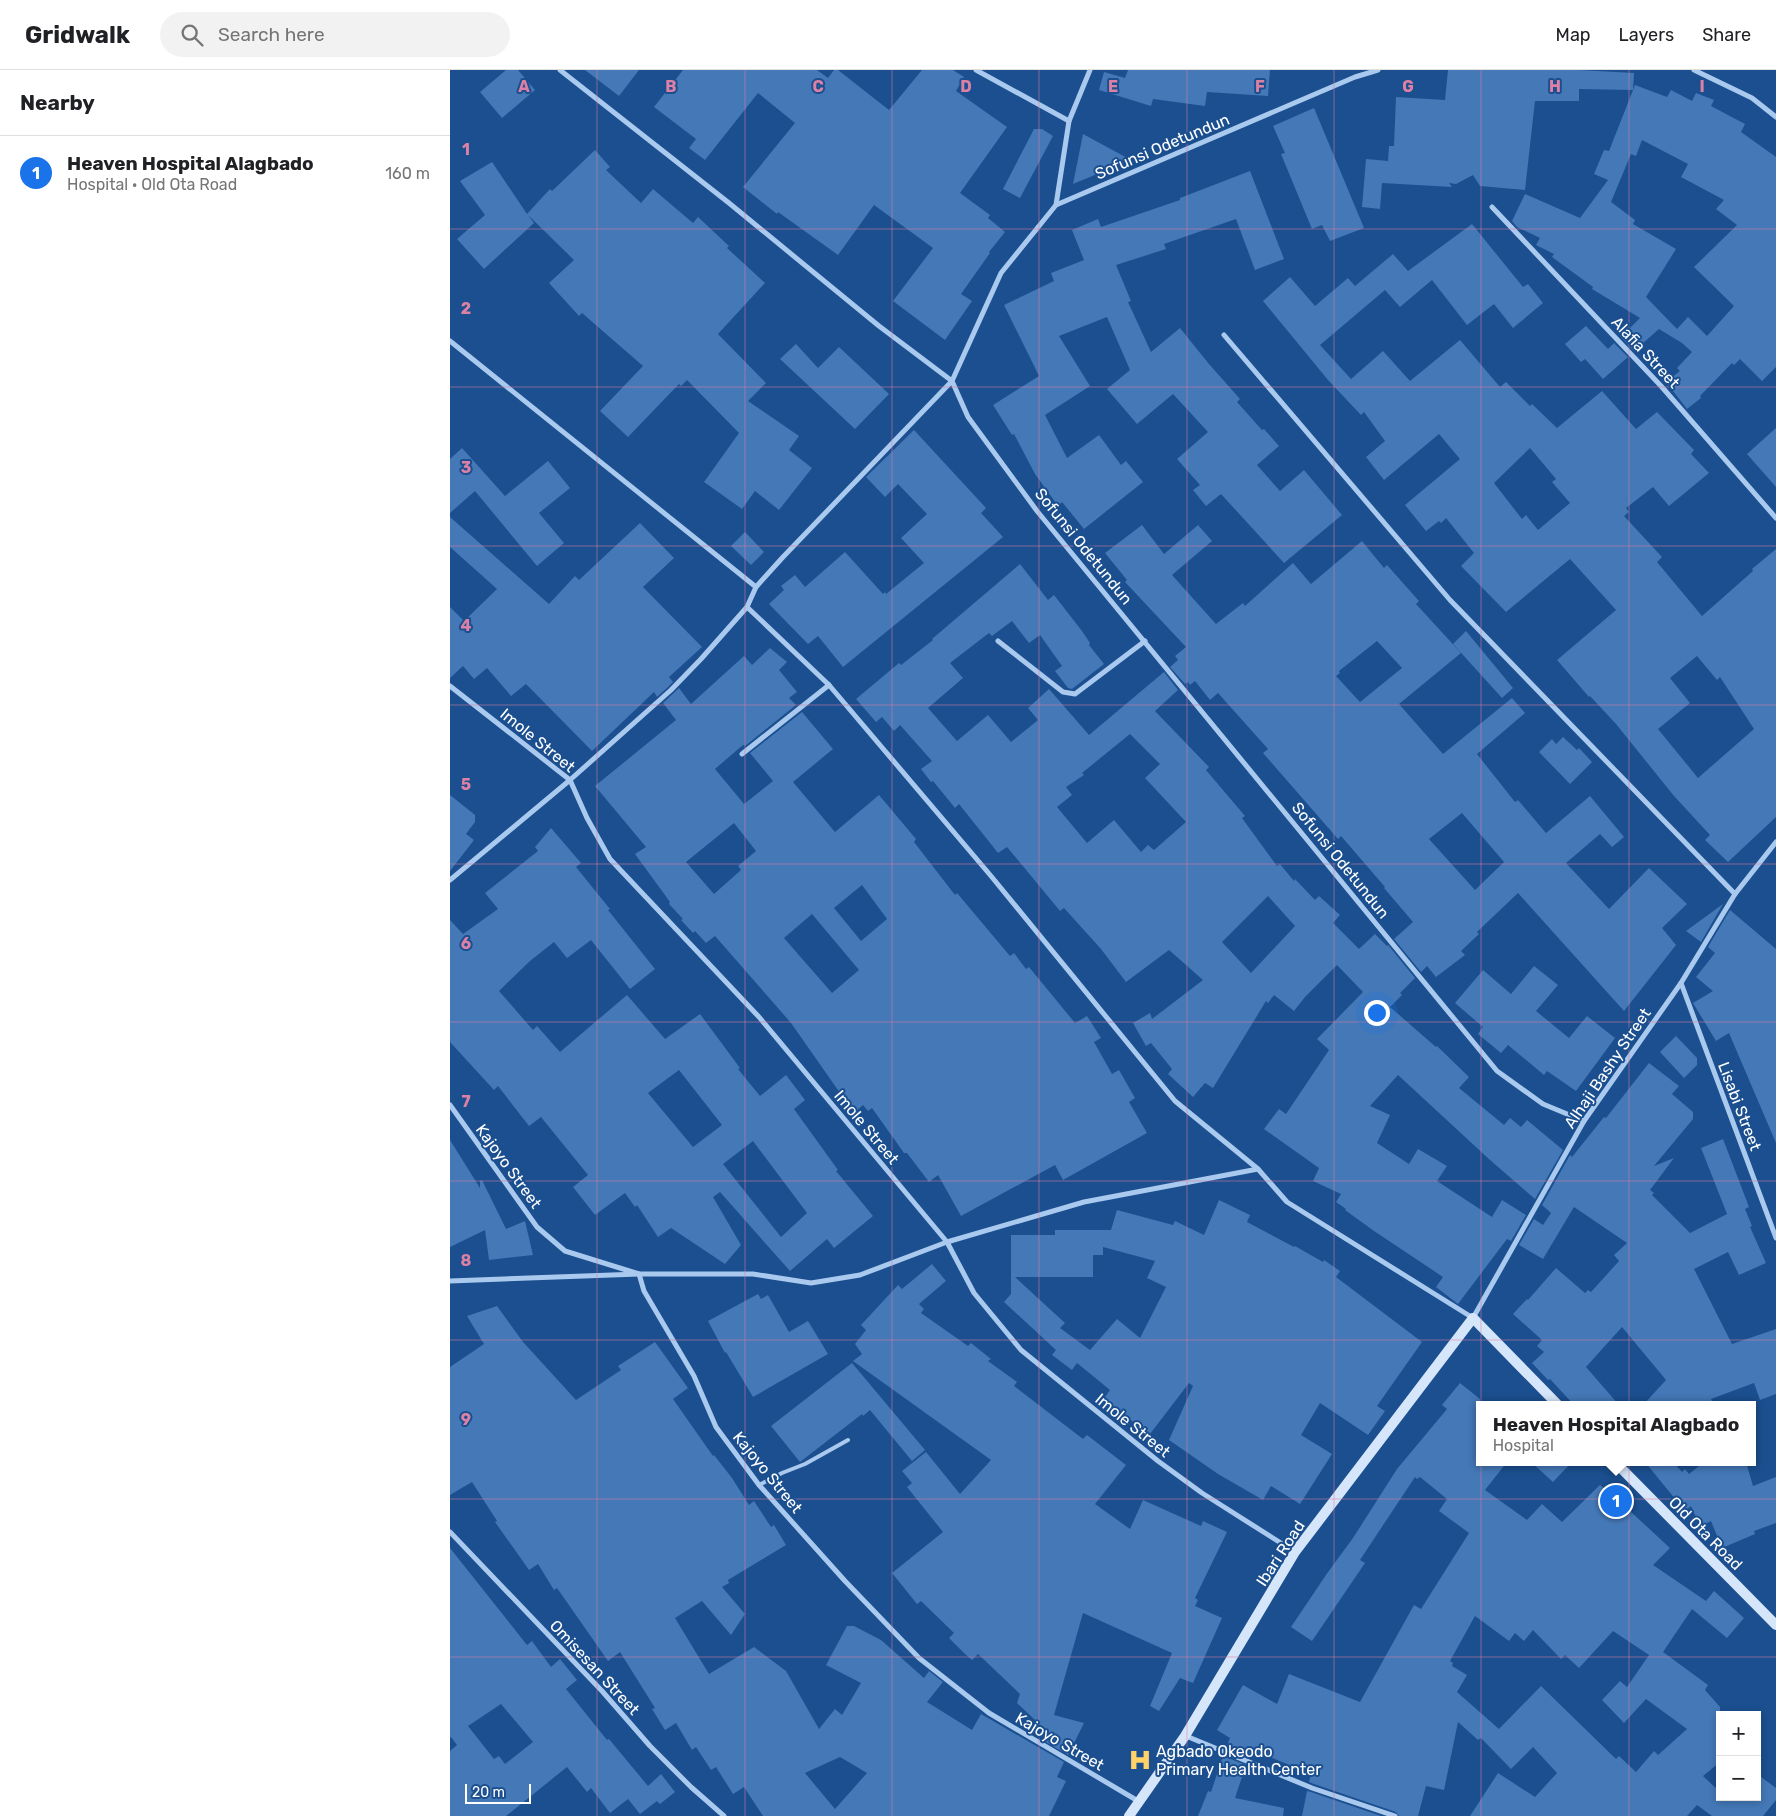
<!DOCTYPE html>
<meta charset="utf-8">
<style>
:root{--surface:#fff;--page:#f2f2f2;--text:#202124;--muted:#757577;--line:#e0e0e0;--accent:#1a73e8}
body{margin:0;font-family:Rubik,sans-serif;background:var(--page);color:var(--text)}
.controls{position:absolute;right:15px;bottom:15px;display:grid;overflow:hidden;border-radius:0px;box-shadow:0 2px 8px #0003}
.controls button{width:45px;height:45px;display:grid;place-items:center;padding:0;border:0;border-bottom:1px solid var(--line);background:var(--surface);color:var(--text);font:25px sans-serif}
.scale{position:absolute;left:15px;bottom:12px;width:66px;box-sizing:border-box;padding-left:5px;border:2px solid #fff;border-top:0;font-size:14px;line-height:18px;white-space:nowrap;color:#fff;-webkit-text-stroke:4px #1b4f8f;paint-order:stroke}
.you{position:absolute;left:926px;top:942px;width:18px;height:18px;margin:-12px;border:4px solid #fff;border-radius:50%;background:#1a73e8;box-shadow:0 0 0 8px #1a73e833}
.badge{display:grid;place-items:center;width:32px;height:32px;border-radius:50%;background:var(--accent);color:#fff;font-size:16px;font-weight:700}
.pin{position:absolute;translate:-50% -50%;border:2px solid #fff;box-shadow:0 1px 5px #0006}
.popup{position:absolute;left:1026px;top:1331px;width:280px;height:65px;box-sizing:border-box;display:grid;place-content:center;border-radius:0px;background:var(--surface);filter:drop-shadow(0 1px 4px #0005);font-size:16px;white-space:nowrap;color:var(--muted)}
.popup b{font-size:19px;color:var(--text)}
.popup::after{content:'';position:absolute;left:50%;top:100%;margin-left:-10px;border:10px solid transparent;border-top-color:var(--surface)}
.list{margin:0;padding:0;list-style:none}
h2{display:flex;justify-content:space-between;align-items:center;height:65px;margin:0;padding:0 20px;font-size:21px}
h2 small{font-size:16px;font-weight:400;color:var(--muted)}
.list li{display:grid;grid-template-columns:32px 1fr auto;gap:15px;align-items:center;box-sizing:border-box;height:75px;padding:0 20px;border-top:1px solid var(--line)}
.list b{display:block;font-size:19px;white-space:nowrap}
.list p{margin:0;font-size:16px;white-space:nowrap;color:var(--muted)}
.list em{font-size:16px;font-style:normal;color:var(--muted)}
.icon{flex:none;width:28px;height:28px;fill:none;stroke:currentColor;stroke-width:2;stroke-linecap:round;stroke-linejoin:round}
.map{position:relative;flex:none;width:1326px;height:1746px;overflow:hidden}
header{display:flex;align-items:center;gap:30px;box-sizing:border-box;height:70px;padding:0 25px;background:var(--surface);border-bottom:1px solid var(--line)}
header strong{font-size:24px}
nav{display:flex;gap:28px;margin-inline-start:auto;font-size:18px}
.search{width:350px;height:45px;background:var(--page);display:flex;align-items:center;gap:12px;box-sizing:border-box;padding:0 18px;border-radius:28px;color:var(--muted);font-size:19px}
main{display:flex}
aside{flex:1;background:var(--surface)}
.map>svg:first-child{display:block}
</style>
<header>
<strong>Gridwalk</strong>
<div class="search"><svg class="icon" aria-label="search" viewBox="0 0 24 24"><circle cx="10" cy="10" r="6"/><path d="M15 15l6 6"/></svg>Search here</div>
<nav><a>Map</a><a>Layers</a><a>Share</a></nav>
</header>
<main>
<aside>
<h2>Nearby<small></small></h2>
<ul class="list">
<li><span class="badge">1</span><div><b>Heaven Hospital Alagbado</b><p>Hospital · Old Ota Road</p></div><em>160 m</em></li>
</ul>
</aside>
<div class="map">
<svg width="1326" height="1746" viewBox="0 0 1326 1746">
<rect width="100%" height="100%" fill="#1b4f8f"/>
<!-- building -->
<g fill="#4478b7" fill-rule="evenodd">
<polygon points="56,0 68,0 85,20 52,48 30,22"/>
<polygon points="135,0 189,0 169,26"/>
<polygon points="233,0 367,0 378,8 384,0 388,0 439,40 472,0 503,0 514,7 506,21 557,57 510,123 540,145 538,148 555,162 539,182 540,183 511,224 522,231 495,270 443,231 483,178 424,135 388,185 328,142 327,144 293,117 345,53 308,23 255,90 239,78 246,69 204,37"/>
<polygon points="678,0 820,0 818,26 757,22 755,36 703,29 701,36 649,20 654,2 675,8"/>
<polygon points="998,0 1129,0 1184,3 1183,20 1129,19 1129,31 1085,31 1075,120 1030,116 1023,105 1006,114 999,113 1002,117 932,113 930,139 912,137 916,89 938,91 939,76 944,76 946,27 995,30"/>
<path d="M1185,15L1217,27L1221,20L1242,31L1246,23L1264,30L1261,36L1295,54L1291,62L1326,87V297L1312,311L1290,289L1284,295L1282,293L1250,326L1251,328L1237,339L1216,312L1230,301L1227,298L1242,282L1232,273L1209,259L1184,281L1171,267L1190,248L1142,219L1143,217L1102,187L1104,184L1086,175L1090,168L1067,157L1062,151L1075,124L1130,148L1158,110L1144,104L1154,80L1159,81ZM1192,70L1238,94L1231,107L1274,130L1266,139L1287,155L1244,197L1284,236L1257,266L1238,247L1227,259L1196,227L1226,179L1183,154L1185,150L1161,132L1181,84L1186,86Z"/>
<polygon points="864,38 914,158 880,171 872,155 862,159 831,84 835,83 823,56"/>
<polygon points="584,59 592,59 603,66 570,128 553,119"/>
<polygon points="633,64 681,90 623,114"/>
<polygon points="145,80 160,97 156,100 191,133 203,119 243,153 248,147 279,176 277,178 315,213 268,264 316,313 298,331 349,366 339,380 362,398 329,440 305,421 292,439 254,412 289,363 237,310 231,316 229,314 178,367 150,341 193,296 132,243 129,246 99,213 124,190 78,145 84,153 34,199 7,169 35,145 10,111 42,92 77,144 100,119 102,121"/>
<polygon points="800,101 834,189 805,200 786,149 714,174 716,179 666,195 681,231 678,232 701,282 730,258 759,294 790,329 787,332 812,360 814,359 829,376 807,395 830,421 854,400 892,445 834,493 771,424 756,436 743,420 750,415 727,389 758,362 723,324 687,354 657,319 680,300 657,247 609,266 640,316 595,345 617,388 649,365 671,395 676,391 693,412 634,459 612,432 608,436 585,404 564,364 562,365 543,335 589,306 554,235 604,211 601,203 634,190 622,160 648,149 651,157 730,130 730,128"/>
<path d="M1022,154L1073,217L1078,214L1093,233L1063,258L1044,234L1017,255L982,210L950,237L935,220L870,275L901,309L933,281L960,311L1010,270L1050,317L1056,312L1080,336L1082,334L1107,358L1152,321L1186,359L1207,342L1244,380L1241,384L1259,403L1219,436L1203,417L1176,438L1179,442L1174,446L1212,487L1207,492L1252,546L1303,501L1302,499L1326,479V747L1278,792L1255,770L1260,765L1224,726L1166,654L1140,626L1139,627L1107,590L1166,540L1120,489L1056,542L1011,496L1024,483L996,448L991,453L989,451L976,461L955,435L1010,389L989,364L934,410L916,387L935,371L914,342L911,345L878,310L813,231L840,207L865,236L898,208L905,216L943,184L958,201ZM1080,378L1106,409L1102,412L1120,433L1088,460L1076,445L1072,449L1044,413ZM1247,586L1267,610L1270,607L1304,659L1248,708L1208,659L1240,633L1220,608Z"/>
<polygon points="1136,256 1158,279 1164,273 1178,287 1153,309 1135,289 1131,292 1115,274"/>
<polygon points="346,274 368,298 389,277 439,324 405,359 330,289"/>
<polygon points="1326,358 1326,417 1297,384"/>
<polygon points="464,360 536,438 531,443 553,467 393,597 368,566 358,574 319,534 334,520 331,516 345,505 355,517 395,482 433,524 435,522 436,524 474,493 451,468 477,444 448,414 435,427 416,407"/>
<polygon points="12,378 55,426 98,391 120,418 89,443 114,473 87,496 25,421 0,443 0,389"/>
<polygon points="0,447 99,534 125,506 129,510 190,453 224,488 193,517 252,577 219,607 223,612 218,617 207,627 204,622 142,681 76,614 61,626 37,598 24,609 13,596 0,608 0,537 14,551 47,519 0,477"/>
<path d="M692,455L714,484L748,455L762,471L722,505L766,554L793,533L795,536L843,493L861,514L912,471L934,498L937,495L969,531L966,534L1011,583L949,634L993,684L1062,628L1075,643L1027,684L1065,732L1068,730L1096,763L1140,726L1174,767L1162,777L1150,764L1116,793L1159,839L1199,798L1237,834L1212,858L1226,875L1174,941L1068,823L1027,862L1029,864L1011,881L1015,885L986,907L977,896L971,902L944,869L963,852L934,818L935,817L891,766L888,769L813,683L818,679L768,623L760,630L745,611L740,615L738,612L735,614L720,597L728,590L725,586L736,577L675,512L677,510L655,483ZM927,571L952,598L910,632L886,606L890,603L889,601ZM1012,743L1054,792L1025,820L979,769Z"/>
<polygon points="295,462 314,482 301,495 281,476"/>
<path d="M570,494L598,530L604,525L632,561L640,573L639,575L654,594L622,619L618,618L605,601L612,596L590,565L579,573L562,551L542,566L539,563L500,593L513,608L478,638L507,671L538,645L561,672L588,650L578,638L599,619L639,665L714,602L728,620L705,641L759,697L756,700L795,746L792,748L827,796L830,794L844,811L845,809L865,830L869,826L890,845L883,853L909,879L925,864L937,876L938,875L965,908L950,923L952,925L940,937L986,977L987,976L1019,1007L1009,1018L1054,1055L1060,1048L1071,1057L1077,1050L1113,1080L1085,1129L1040,1090L948,1005L920,1036L940,1045L927,1073L959,1094L968,1079L997,1096L987,1111L1042,1147L1052,1130L1076,1145L1061,1171L1057,1169L1008,1234L986,1217L993,1207L924,1161L895,1140L896,1139L886,1132L891,1124L863,1111L869,1098L814,1059L829,1039L836,1044L879,980L867,969L913,922L887,895L855,927L844,941L824,925L818,933L816,931L763,1018L755,1013L743,1027L718,1004L722,999L701,973L696,976L683,953L700,943L702,949L753,910L719,880L676,912L651,879L614,838L610,841L557,777L548,783L509,734L505,738L483,711L481,712L471,699L482,691L450,655L444,661L432,647L426,652L406,629L449,593L451,595L483,570L482,569ZM680,664L710,694L695,708L736,752L704,780L698,775L691,782L664,750L637,773L607,737L622,725L616,717L634,705L632,703ZM818,826L845,856L801,903L772,872Z"/>
<polygon points="1016,561 1063,618 1052,628 1003,574"/>
<path d="M320,578L337,592L329,600L347,622L339,628L346,635L295,676L293,675L265,699L294,734L323,711L300,683L352,642L383,679L343,712L385,762L429,725L466,769L464,772L505,825L507,823L560,886L564,883L576,899L579,897L625,953L637,946L651,968L644,972L662,1004L669,1000L685,1028L679,1032L697,1063L613,1110L605,1095L511,1146L488,1105L479,1112L457,1083H454L422,1038L418,1041L413,1035L404,1043L341,953L265,866L256,873L245,861L243,863L231,850L233,849L219,834L220,832L185,784L196,777L145,716L226,650L213,633L229,618L241,634L294,586L302,595ZM284,753L306,781L288,796L291,800L264,824L236,792ZM412,815L437,849L411,871L384,838ZM362,844L409,900L382,923L334,868Z"/>
<polygon points="1113,667 1127,680 1129,678 1142,692 1120,714 1089,682 1102,669 1106,674"/>
<polygon points="0,725 25,745 25,752 16,764 24,770 0,801"/>
<path d="M101,758L131,793L126,797L160,839L158,840L205,899L180,919L141,870L117,888L104,872L80,891L49,921L83,960L87,956L110,982L177,925L215,969L250,944L290,998L288,999L310,1026L336,1005L355,1030L344,1039L388,1100L386,1101L423,1146L384,1178L377,1169L340,1201L270,1122L263,1127L291,1175L275,1194L221,1158L208,1167L187,1135L185,1137L175,1123L145,1145L123,1117L138,1105L91,1047L79,1056L48,1016L44,1020L0,972V850L13,864L48,839L35,823L88,781L85,777ZM229,1000L272,1055L243,1077L198,1023ZM303,1071L357,1143L331,1167L273,1094Z"/>
<polygon points="1273,834 1251,872 1236,861"/>
<polygon points="1280,840 1326,879 1326,1073 1279,963 1266,971 1243,933 1263,921 1246,907 1265,883 1258,877"/>
<polygon points="1084,896 1108,915 1086,941 1119,968 1137,946 1165,968 1126,1021 1097,1001 1094,1005 1058,975 1051,983 1028,964 1033,957 1005,933 1033,900 1061,924"/>
<polygon points="1226,966 1247,988 1247,995 1234,1008 1210,982"/>
<polygon points="1199,993 1229,1016 1222,1024 1243,1042 1243,1049 1204,1096 1224,1088 1200,1120 1204,1123 1202,1125 1240,1163 1277,1144 1251,1078 1273,1069 1299,1137 1295,1139 1302,1156 1300,1157 1316,1193 1289,1205 1278,1182 1244,1199 1282,1274 1326,1259 1326,1324 1310,1330 1304,1313 1261,1329 1264,1335 1193,1335 1216,1310 1172,1257 1136,1297 1169,1335 1124,1335 1100,1309 1098,1310 1082,1293 1094,1282 1087,1276 1092,1270 1063,1244 1077,1229 1078,1230 1106,1198 1135,1223 1138,1220 1141,1222 1169,1191 1164,1185 1177,1173 1124,1137 1093,1189 1069,1175 1084,1149 1093,1155 1101,1143 1092,1135 1120,1085 1122,1087 1154,1047 1156,1048"/>
<polygon points="0,1070 30,1118 30,1111 32,1110 56,1159 75,1151 83,1185 39,1190 35,1160 0,1177"/>
<path d="M769,1130L800,1145L797,1152L844,1177L845,1176L873,1192L874,1190L890,1201L886,1207L972,1272L927,1336L935,1341L918,1365L870,1333L851,1365L882,1384L850,1434L821,1416L813,1430L768,1404L719,1370L743,1316L739,1313L700,1364L653,1330L660,1320L627,1293L622,1300L602,1285L606,1280L554,1232L561,1224V1165H605V1160H661L667,1140L723,1155L725,1151L754,1165ZM653,1177L705,1191L697,1208L716,1217L690,1268L667,1249L640,1280L610,1258L615,1253L565,1207H643V1185H653Z"/>
<polygon points="482,1194 496,1211 469,1234 474,1239 471,1243 518,1276 521,1273 541,1289 538,1291 567,1312 564,1316 633,1369 637,1365 676,1395 645,1434 680,1459 693,1430 751,1456 753,1451 777,1462 745,1528 748,1530 745,1536 772,1548 743,1613 730,1608 709,1641 700,1636 722,1583 633,1543 604,1645 634,1653 618,1685 594,1671 600,1664 567,1633 570,1624 528,1584 522,1590 515,1584 499,1568 504,1563 471,1531 467,1534 442,1503 493,1462 457,1417 462,1413 452,1401 476,1382 510,1424 541,1390 403,1291 412,1284 405,1274 416,1260 411,1255 448,1215 452,1219"/>
<polygon points="308,1224 311,1229 318,1225 339,1262 358,1251 378,1284 303,1327 276,1282 275,1283 258,1251"/>
<path d="M47,1236L73,1272L126,1330L171,1300L168,1296L205,1272L238,1318L223,1329L263,1386L264,1385L282,1408L299,1435L304,1431L321,1457L324,1455L336,1475L278,1510L279,1513L272,1517L295,1544L281,1565L252,1531L225,1548L259,1604L304,1577L336,1601L369,1659L385,1639L392,1645L411,1613L376,1595L397,1556H404L431,1570L474,1608L479,1601L493,1612L477,1632L522,1660L531,1644L614,1692L607,1707L616,1711L599,1746H313L294,1717L283,1724L266,1697L261,1700L246,1677L242,1680L226,1653L215,1660L202,1639L205,1638L170,1582L158,1591L107,1518L104,1520L88,1494L79,1500L45,1452L47,1451L22,1412L0,1425V1297L34,1274L17,1246ZM390,1687L417,1703L385,1739L355,1703Z"/>
<polygon points="402,1293 475,1380 462,1391 420,1340 413,1346 412,1344 350,1392 321,1356"/>
<path d="M1010,1313L1030,1329V1392H1057L1035,1420L1077,1450L1092,1434L1112,1452L1150,1415L1163,1425L1165,1423L1181,1440L1180,1441L1220,1478L1203,1495L1256,1531L1264,1521L1294,1548L1277,1568L1242,1539L1213,1582L1258,1615L1255,1620L1270,1637V1692L1253,1706L1270,1722V1727H1307V1704L1326,1718V1730L1313,1746H1262L1247,1735L1237,1746H1020L1048,1703L1085,1727L1107,1703L1083,1677L1061,1699L1031,1668L1028,1670L1008,1652L994,1720L976,1716L968,1746H949L946,1742L864,1714L859,1712L861,1704L801,1679L799,1687L776,1678L780,1668L767,1660L793,1615L827,1634L839,1604L910,1632L964,1535L971,1539L1019,1463L989,1441L997,1429L970,1407L967,1409L965,1407L910,1490L915,1493L862,1571L841,1557L878,1502L903,1468L947,1399L997,1339L992,1335ZM1025,1546L1059,1571L1065,1563L1074,1571L1083,1560L1111,1589L1115,1585L1129,1598L1163,1561L1199,1585L1177,1617L1170,1611L1152,1630L1174,1653L1196,1629L1237,1659L1208,1685L1204,1681L1186,1702L1169,1686L1166,1689L1091,1616L1049,1659L1007,1622L1017,1605L1002,1596L1003,1593L1000,1591Z"/>
<polygon points="1081,1392 1122,1392 1103,1412"/>
<polygon points="1195,1392 1223,1392 1232,1402 1235,1399 1239,1404 1254,1392 1296,1392 1303,1416 1326,1407 1326,1453 1304,1461 1305,1464 1272,1478 1261,1451 1250,1456 1241,1436 1235,1441"/>
<path d="M0,1478L77,1575L82,1571L101,1597L110,1589L127,1610L116,1619L157,1670L159,1669L198,1716L211,1704L225,1722L210,1734L207,1731L190,1744L178,1729L160,1743L141,1718L137,1722L117,1697L56,1746H0V1681L7,1675L1,1667L0,1668ZM51,1634L83,1672L55,1694L49,1686L44,1689L18,1656Z"/>
<polygon points="773,1686 796,1695 785,1728 834,1738 833,1746 748,1746 758,1721 761,1722"/>
<polygon points="857,1721 861,1722 931,1746 852,1746"/>
</g>
<g fill="none" stroke-linecap="round" stroke-linejoin="round">
<!-- lane -->
<polyline stroke="#a9c9ee" stroke-width="4" points="309,1415 332,1403 355,1394 398,1370"/>
<!-- street -->
<g stroke="#a9c9ee" stroke-width="5">
<polyline points="526,0 619,51"/>
<polyline points="928,0 905,7 606,135 551,203 502,311 518,347 587,441 1047,1001 1093,1034 1134,1051"/>
<polyline points="1244,0 1302,28 1326,47"/>
<polyline points="606,135 619,51 640,0"/>
<polyline points="1042,137 1211,316 1326,448"/>
<polyline points="774,265 1000,530 1285,824"/>
<polyline points="0,271 306,517"/>
<polyline points="297,537 379,615 541,806 725,1031 808,1099 837,1132 1023,1248 1134,1051 1231,913 1285,824 1326,772"/>
<polyline points="548,571 613,622 625,624 695,571"/>
<polyline points="0,616 120,710 137,748 160,789 309,947 497,1172 524,1223 571,1280 708,1391 752,1423 845,1482"/>
<polyline points="292,684 379,615"/>
<polyline points="0,810 120,710 221,620 251,589 297,537 306,517 333,487 502,311 429,256 279,133 110,0"/>
<polyline points="1231,913 1326,1168"/>
<polyline points="0,1035 87,1157 115,1181 189,1204 194,1221 244,1306 266,1357 309,1415 395,1511 469,1588 539,1643 688,1731"/>
<polyline points="0,1211 189,1204 303,1204 361,1213 410,1205 497,1172 634,1132 808,1099"/>
<polyline points="0,1462 152,1621 200,1676 241,1717 274,1746"/>
<polyline points="736,1666 862,1718 945,1746"/>
</g>
<!-- secondary -->
<g stroke="#d6e6fa" stroke-width="10">
<polyline points="1165,1392 1326,1555"/>
<polyline points="679,1746 735,1666 845,1482 1023,1248 1108,1335"/>
</g>
</g>
<!-- grid -->
<path fill="none" stroke="#dd80a5" stroke-width="1" stroke-opacity="0.55" d="M147,0V1746M295,0V1746M442,0V1746M589,0V1746M737,0V1746M884,0V1746M1031,0V1746M1179,0V1746M0,159H1326M0,317H1326M0,476H1326M0,635H1326M0,794H1326M0,952H1326M0,1111H1326M0,1270H1326M0,1429H1326M0,1587H1326"/>
<!-- icons -->
<defs>
<symbol id="hospital-bare" viewBox="-9 -9 18 18"><path d="M-5-5h3v3.5h4V-5h3V5h-3V1.5h-4V5h-3Z" fill="#ffd166" stroke="#1b4f8f" stroke-width="2.5" paint-order="stroke"/></symbol>
</defs>
<g fill-rule="evenodd">
<use href="#hospital-bare" x="674" y="1674" width="32" height="32"/>
</g>
<g text-anchor="middle" stroke-width="4" stroke-linejoin="round" paint-order="stroke">
<!-- street labels -->
<g font-size="16" fill="#fff" stroke="#1b4f8f">
<text transform="translate(712 76) rotate(-23)" y="6">Sofunsi Odetundun</text>
<text transform="translate(1196 282) rotate(47)" y="6">Alafia Street</text>
<text transform="translate(634 476) rotate(51)" y="6">Sofunsi Odetundun</text>
<text transform="translate(88 670) rotate(39)" y="6">Imole Street</text>
<text transform="translate(891 790) rotate(51)" y="6">Sofunsi Odetundun</text>
<text transform="translate(1157 998) rotate(-56)" y="6">Alhaji Bashy Street</text>
<text transform="translate(1290 1036) rotate(69)" y="6">Lisabi Street</text>
<text transform="translate(417 1057) rotate(50)" y="6">Imole Street</text>
<text transform="translate(59 1096) rotate(54)" y="6">Kajoyo Street</text>
<text transform="translate(683 1355) rotate(39)" y="6">Imole Street</text>
<text transform="translate(318 1402) rotate(51)" y="6">Kajoyo Street</text>
<text transform="translate(1256 1463) rotate(45)" y="6">Old Ota Road</text>
<text transform="translate(830 1483) rotate(-57)" y="6">Ibari Road</text>
<text transform="translate(145 1597) rotate(47)" y="6">Omisesan Street</text>
<text transform="translate(610 1671) rotate(30)" y="6">Kajoyo Street</text>
</g>
<!-- poi labels -->
<g font-size="16" fill="#fff" stroke="#1b4f8f" text-anchor="start">
<text x="706" y="1687">Agbado Okeodo<tspan x="706" dy="18">Primary Health Center</tspan></text>
</g>
</g>
<g font-size="16" text-anchor="middle" font-weight="bold" fill="#dd80a5" stroke="#1b4f8f" stroke-width="4" stroke-linejoin="round" paint-order="stroke">
<text x="74" y="22">A</text>
<text x="221" y="22">B</text>
<text x="368" y="22">C</text>
<text x="516" y="22">D</text>
<text x="663" y="22">E</text>
<text x="810" y="22">F</text>
<text x="958" y="22">G</text>
<text x="1105" y="22">H</text>
<text x="1252" y="22">I</text>
<text x="16" y="85">1</text>
<text x="16" y="244">2</text>
<text x="16" y="403">3</text>
<text x="16" y="561">4</text>
<text x="16" y="720">5</text>
<text x="16" y="879">6</text>
<text x="16" y="1037">7</text>
<text x="16" y="1196">8</text>
<text x="16" y="1355">9</text>
</g>
</svg>
<div class="controls">
<button>+</button>
<button>−</button>
</div>
<div class="scale">20 m</div>
<div class="you"></div>
<div class="pin badge" style="left:1166px;top:1431px">1</div>
<div class="popup"><b>Heaven Hospital Alagbado</b>Hospital</div>
</div>
</main>
